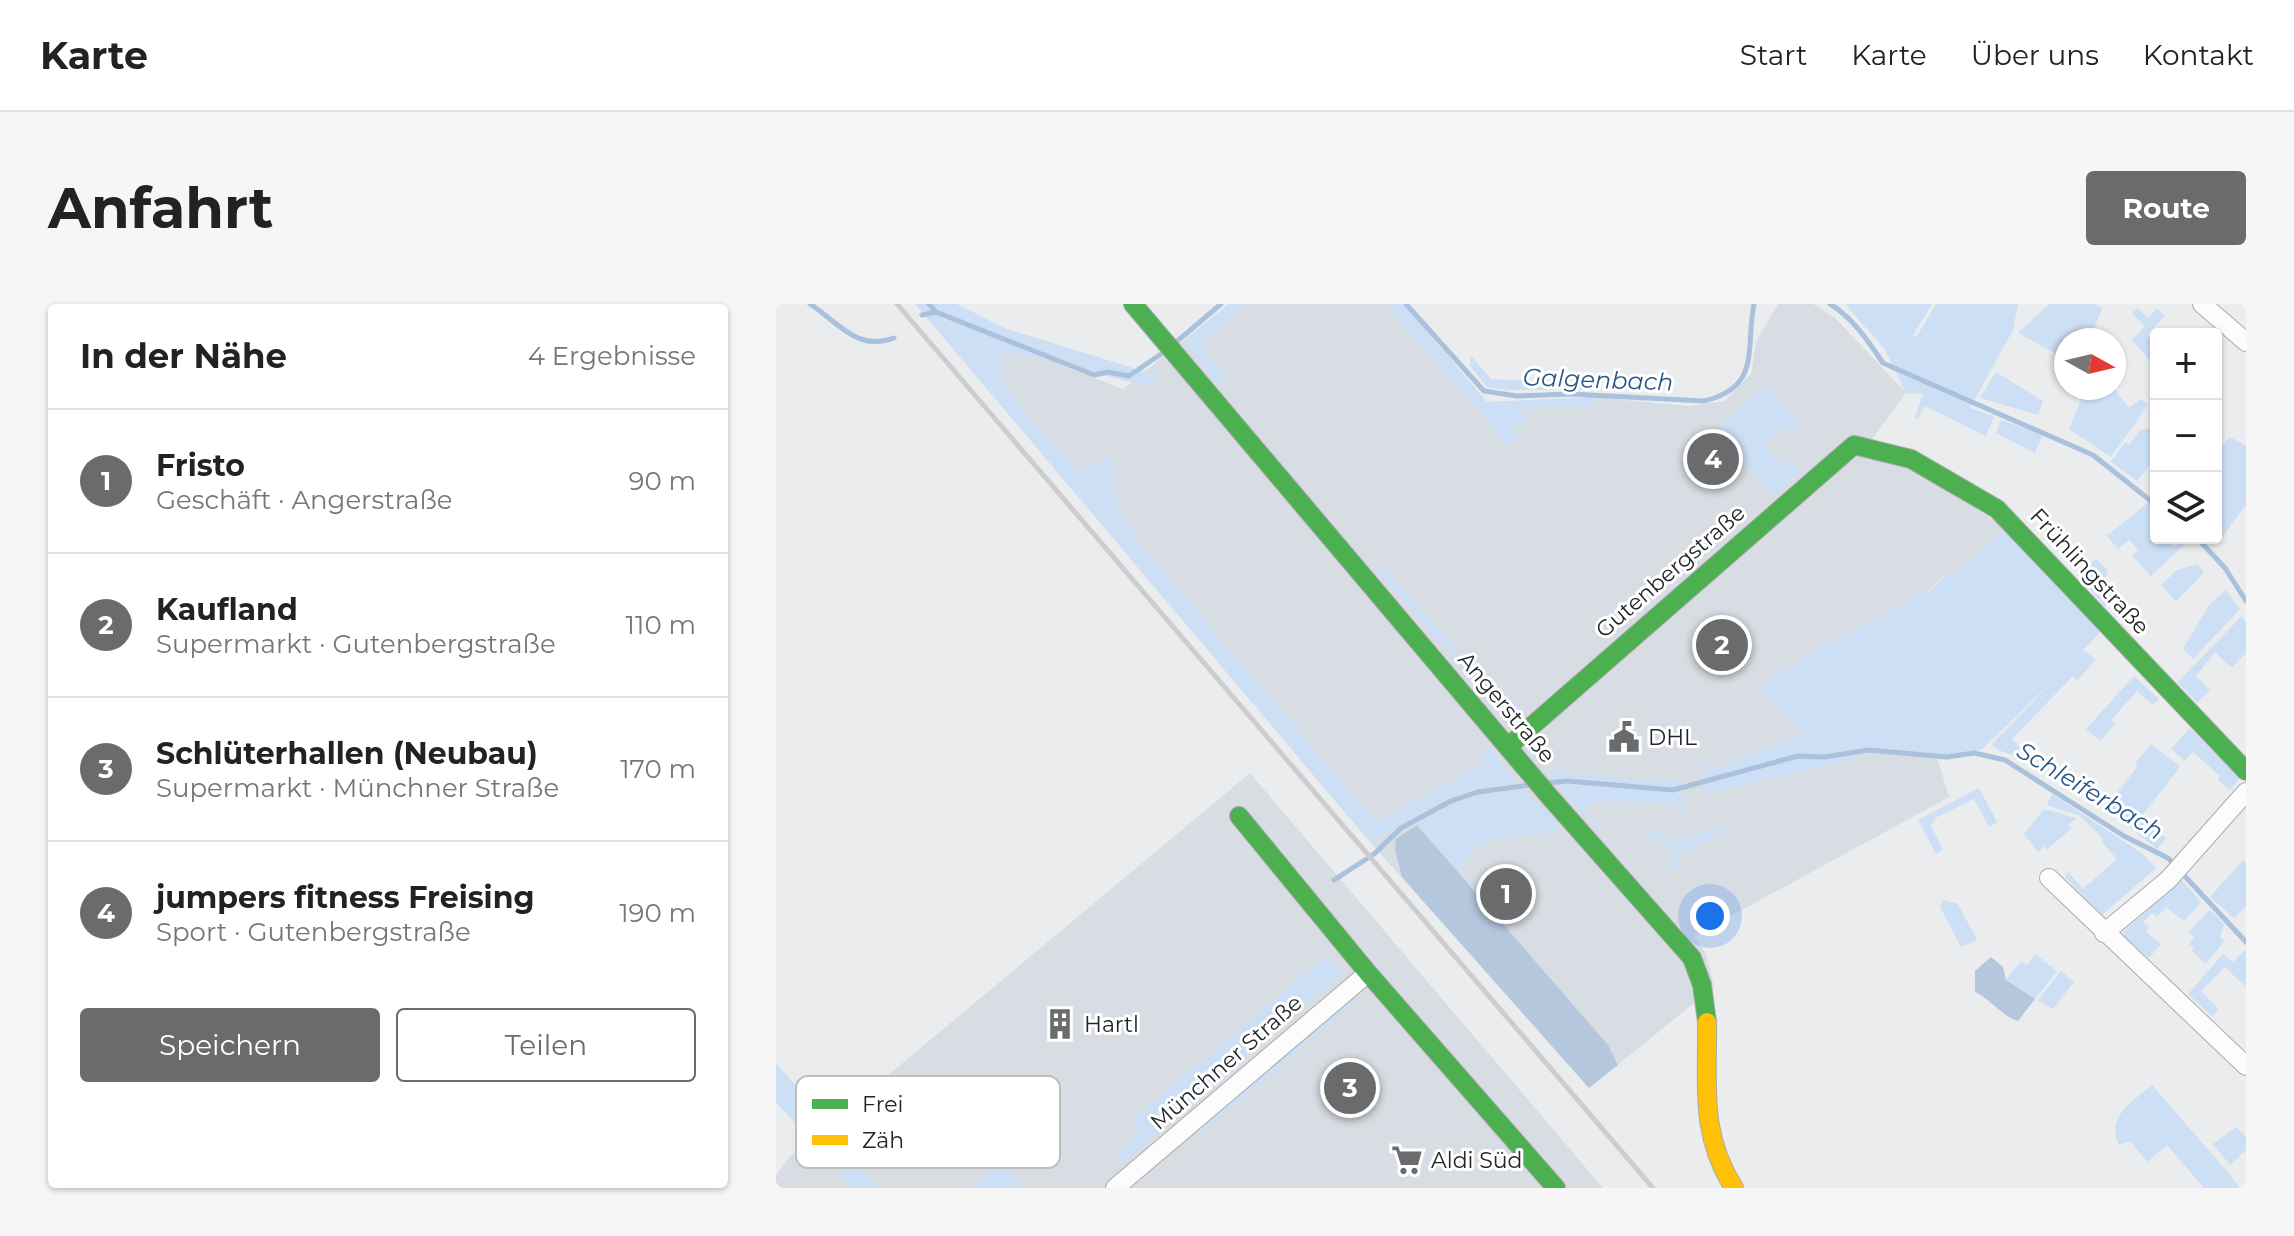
<!DOCTYPE html>
<html lang="de">
<meta charset="utf-8">
<style>
:root{--surface:#fff;--page:#f6f6f6;--text:#222;--muted:#767676;--line:#e0e0e0;--accent:#696b6c}
body{margin:0;font-family:Montserrat,sans-serif;background:var(--page);color:var(--text)}
.controls{position:absolute;right:24px;top:24px;display:grid;overflow:hidden;border-radius:8px;box-shadow:0 2px 6px #0004}
.controls button{width:72px;height:72px;display:grid;place-items:center;padding:0;border:0;border-bottom:2px solid var(--line);background:var(--surface);color:var(--text);font:40px sans-serif}
.compass{position:absolute;left:1278px;top:24px;width:72px;height:72px;border-radius:50%;background:var(--surface);box-shadow:0 2px 6px #0004;rotate:98deg}
.you{position:absolute;left:934px;top:612px;width:28px;height:28px;margin:-20px;border:6px solid #fff;border-radius:50%;background:#1a73e8;box-shadow:0 0 0 12px #1a73e833}
.badge{display:grid;place-items:center;width:52px;height:52px;border-radius:50%;background:var(--accent);color:#fff;font-size:26px;font-weight:700}
.pin{position:absolute;translate:-50% -50%;border:4px solid #fff;box-shadow:0 2px 8px #0006}
.list{margin:0;padding:0;list-style:none}
h2{display:flex;justify-content:space-between;align-items:center;height:104px;margin:0;padding:0 32px;font-size:34px}
h2 small{font-size:26px;font-weight:400;color:var(--muted)}
.list li{display:grid;grid-template-columns:52px 1fr auto;gap:24px;align-items:center;box-sizing:border-box;height:144px;padding:0 32px;border-top:2px solid var(--line)}
.list b{display:block;font-size:30px;white-space:nowrap}
.list p{margin:0;font-size:26px;white-space:nowrap;color:var(--muted)}
.list em{font-size:26px;font-style:normal;color:var(--muted)}
.actions{display:flex;gap:16px;padding:24px 32px}
.actions a{flex:1;padding:18px 0;border:2px solid var(--accent);border-radius:8px;text-align:center;font-size:28px;color:var(--accent)}
.actions .main{background:var(--accent);color:#fff}
.icon{flex:none;width:44px;height:44px;fill:none;stroke:currentColor;stroke-width:2;stroke-linecap:round;stroke-linejoin:round}
.map{position:relative;flex:none;width:1470px;height:884px;overflow:hidden;border-radius:8px}
header{display:flex;align-items:center;gap:48px;box-sizing:border-box;height:112px;padding:0 40px;background:var(--surface);border-bottom:2px solid var(--line)}
header strong{font-size:38px}
nav{display:flex;gap:44px;margin-inline-start:auto;font-size:28px}
.intro{display:flex;align-items:center;justify-content:space-between;box-sizing:border-box;height:192px;padding:0 48px}
h1{margin:0;font-size:56px}
.button{padding:20px 36px;border-radius:8px;background:var(--accent);color:#fff;font-size:28px;font-weight:700}
main{display:flex;gap:48px;padding:0 48px}
aside{flex:1;background:var(--surface);border-radius:8px;box-shadow:0 2px 6px #0004}
.map>svg:first-child{display:block}
</style>
<header>
<strong>Karte</strong>
<nav><a>Start</a><a>Karte</a><a>Über uns</a><a>Kontakt</a></nav>
</header>
<div class="intro"><h1>Anfahrt</h1><a class="button">Route</a></div>
<main>
<aside>
<h2>In der Nähe<small>4 Ergebnisse</small></h2>
<ul class="list">
<li><span class="badge">1</span><div><b>Fristo</b><p>Geschäft · Angerstraße</p></div><em>90 m</em></li>
<li><span class="badge">2</span><div><b>Kaufland</b><p>Supermarkt · Gutenbergstraße</p></div><em>110 m</em></li>
<li><span class="badge">3</span><div><b>Schlüterhallen (Neubau)</b><p>Supermarkt · Münchner Straße</p></div><em>170 m</em></li>
<li><span class="badge">4</span><div><b>jumpers fitness Freising</b><p>Sport · Gutenbergstraße</p></div><em>190 m</em></li>
</ul>
<div class="actions"><a class="main">Speichern</a><a>Teilen</a></div>
</aside>
<div class="map">
<svg width="1470" height="884" viewBox="0 0 1470 884">
<rect width="100%" height="100%" fill="#eaecee"/>
<!-- built -->
<g fill="#d8dde3">
<polygon points="453,0 628,0 711,98 816,93 913,102 949,97 975,70 980,38 1002,0 1037,0 1059,14 1130,89 1090,143 1179,190 1230,225 1179,272 1174,267 1146,292 1142,288 1124,304 1119,300 1102,316 1097,313 1078,329 1074,325 1055,342 1032,353 1029,350 1012,367 982,384 1029,429 931,467 922,457 932,490 1071,457 1074,468 1078,446 1161,454 1173,493 918,632 930,650 938,683 813,784 594,538 164,28 175,19 347,85"/>
<polygon points="474,469 827,884 0,884 0,871 14,853"/>
</g>
<!-- green -->
<g fill="#cddff5">
<path d="M139,0H181L228,24L383,72L381,77L367,81L234,48L226,52L223,65L232,87L303,169L332,152C341,166 336,174 339,189C342,207 353,222 362,237L600,518L711,458L705,449L714,444L741,478L686,488L594,538Z"/>
<polygon points="453,0 471,0 424,41 452,74 440,80 408,37"/>
<polygon points="609,0 628,0 711,98 816,93 820,102 742,105 751,117 735,125 742,135 731,141"/>
<polygon points="1069,0 1156,0 1136,33 1141,32 1160,0 1242,0 1237,26 1194,104 1218,112 1210,132 1149,102 1142,115 1139,113 1147,90 1130,89 1108,44"/>
<polygon points="1273,0 1319,0 1326,4 1314,36 1289,32 1280,50 1242,29"/>
<polygon points="1362,4 1372,14 1381,5 1389,12 1371,30 1380,46 1380,63 1356,36 1369,22 1356,9"/>
<polygon points="695,52 715,75 814,80 806,86 730,86 711,83 694,62"/>
<polygon points="1220,68 1267,97 1262,111 1204,94"/>
<polygon points="996,84 1023,121 1019,127 1013,121 989,141 1005,161 1013,155 1025,167 997,192 940,125 983,88"/>
<polygon points="1310,84 1337,84 1353,104 1365,95 1372,101 1335,153 1293,125"/>
<polygon points="1225,116 1267,131 1259,149 1220,129"/>
<polygon points="1372,124 1380,131 1380,153 1361,177 1335,158 1349,138 1353,141 1364,126"/>
<polygon points="1454,133 1470,142 1470,201 1446,233 1440,226 1440,150"/>
<polygon points="1373,198 1380,204 1380,234 1390,234 1399,243 1408,234 1414,235 1375,272 1356,252 1362,246 1353,236 1342,245 1331,232"/>
<polygon points="1230,225 1324,328 1307,346 1320,356 1301,376 1297,372 1236,435 1252,451 1249,455 1222,446 1216,440 1281,373 1205,446 1161,454 1078,446 1075,468 1070,457 932,490 922,456 927,455 932,467 1028,429 982,385 1007,364 1012,366 1029,349 1032,352 1051,338 1055,341 1074,325 1078,328 1097,313 1102,316 1120,300 1124,304 1142,288 1147,292 1175,267 1179,271"/>
<polygon points="1320,255 1332,266 1326,282 1333,299 1329,303 1302,271"/>
<polygon points="602,256 725,397 734,391 747,406 744,411 727,410 600,265"/>
<polygon points="1422,260 1428,269 1400,297 1385,281 1401,266"/>
<polygon points="1450,286 1464,305 1417,355 1407,345 1433,301"/>
<polygon points="1466,312 1470,318 1470,349 1456,364 1439,348 1420,372 1434,386 1421,399 1402,378"/>
<polygon points="1358,372 1383,395 1377,401 1361,387 1335,416 1339,420 1324,437 1310,425"/>
<polygon points="1414,424 1464,474 1454,486 1442,476 1444,472 1417,448 1409,457 1395,445"/>
<polygon points="1375,440 1404,463 1365,513 1390,534 1381,545 1330,503 1362,462 1359,459"/>
<polygon points="783,459 785,467 872,477 902,476 910,507 903,508 900,499 819,497 808,504 827,526 823,528 776,474 776,465"/>
<polygon points="747,484 782,519 780,528 719,535 701,543 681,568 641,521 688,496"/>
<polygon points="1203,484 1221,518 1213,523 1198,495 1159,514 1155,522 1167,546 1160,550 1142,516"/>
<polygon points="1276,490 1367,550 1380,564 1326,611 1289,573 1292,568 1307,585 1341,555 1327,539 1326,533 1304,512 1271,501"/>
<polygon points="1268,505 1300,514 1292,521 1295,525 1271,545 1269,542 1262,548 1248,530"/>
<polygon points="948,523 952,525 902,551 905,563 898,566 893,563 899,553 882,533 873,539 868,533 872,529 883,528 898,538"/>
<polygon points="1467,556 1470,559 1470,602 1458,614 1434,593"/>
<polygon points="1406,576 1425,598 1408,617 1390,603 1381,613 1376,609 1367,618 1373,623 1370,628 1385,640 1373,654 1348,633 1347,628"/>
<polygon points="1167,596 1182,600 1201,636 1185,643 1164,603"/>
<polygon points="1434,606 1448,620 1444,634 1448,637 1430,660 1416,647 1418,644 1413,640 1418,633 1412,628"/>
<polygon points="1470,645 1470,683 1449,663 1425,687 1443,705 1436,712 1412,690 1447,650 1457,658"/>
<polygon points="1259,650 1281,667 1259,695 1230,676 1245,657 1251,661"/>
<polygon points="551,651 566,669 349,857 341,849 365,828 359,819 361,811"/>
<polygon points="1285,667 1298,678 1277,705 1262,696"/>
<polygon points="579,690 582,695 424,831 421,827"/>
<polygon points="0,759 52,818 34,832 30,831 0,798"/>
<path d="M1376,781L1455,872L1464,884H1428L1391,841L1371,858L1354,837L1343,841C1329,812 1357,798 1376,781Z"/>
<polygon points="1460,823 1470,833 1470,846 1454,861 1437,840"/>
<polygon points="50,826 103,884 76,884 35,837"/>
<polygon points="224,857 242,877 234,884 195,884"/>
</g>
<!-- forest -->
<g fill="#b4c7dd">
<polygon points="641,521 832,741 842,761 813,784 626,573 619,546 620,535"/>
<path d="M1215,653L1227,663L1230,676L1259,695L1242,717C1226,712 1214,695 1199,688V667Z"/>
</g>
<g fill="none" stroke-linecap="round" stroke-linejoin="round">
<!-- stream -->
<g stroke="#a9c1dc" stroke-width="5">
<path d="M34,0C62,18 81,48 118,34"/>
<polyline points="153,0 160,8 318,71 332,68 353,72 388,48"/>
<path d="M630,0L708,87L741,92L794,90L928,97C986,83 969,45 978,0"/>
<path d="M1054,0C1076,13 1093,38 1107,59L1317,151L1380,201"/>
<polyline points="146,11 160,8"/>
<polyline points="399,39 445,0"/>
<polyline points="1421,234 1449,264 1470,297"/>
<polyline points="772,479 791,477 897,486 1022,452 1049,453 1092,446 1171,453 1198,449 1229,456 1348,532 1392,554 1470,638"/>
<polyline points="558,576 598,550 625,524 675,497 702,488 754,481"/>
</g>
<defs>
<g id="street">
<polyline points="1426,0 1470,38"/>
<polyline points="1273,574 1470,762"/>
<polyline points="1328,629 1392,576 1470,488"/>
<polyline points="339,884 592,669"/>
</g>
<g id="fast">
<polyline points="357,0 773,492 916,654 926,681 931,718"/>
<polyline points="734,441 1078,141 1135,155 1221,205 1470,467"/>
<polyline points="463,512 592,669 780,884"/>
</g>
<path id="slow" d="M931,718C932,780 923,829 958,884"/>
</defs>
<!-- street casing -->
<use href="#street" stroke="#a9aaab" stroke-width="20"/>
<!-- fast casing -->
<use href="#fast" stroke="#a9aaab" stroke-width="20"/>
<!-- slow casing -->
<use href="#slow" stroke="#a9aaab" stroke-width="20"/>
<!-- street -->
<use href="#street" stroke="#fcfcfc" stroke-width="18"/>
<!-- fast -->
<use href="#fast" stroke="#4caf50" stroke-width="18"/>
<!-- slow -->
<use href="#slow" stroke="#ffc107" stroke-width="18"/>
<!-- rail -->
<polyline stroke="#cdcdce" stroke-width="5" points="121,0 877,884"/>
</g>
<!-- icons -->
<defs>
<symbol id="civic-bare" viewBox="-9 -9 18 18"><path d="M-.6-6.5H3V-4.5H.6V-3L4-1V1h2V6H-6V1h2V-1L-.6-3ZM-1.2 2.5V6h2.4V2.5Z" fill="#696b6c" stroke="#fff" stroke-width="2.5" paint-order="stroke"/></symbol>
<symbol id="building-bare" viewBox="-9 -9 18 18"><path d="M-4-6H4V6H1V3H-1V6H-4ZM-2.5-4.3h1.7v1.8h-1.7ZM.8-4.3h1.7v1.8H.8ZM-2.5-1h1.7V.8h-1.7ZM.8-1h1.7V.8H.8Z" fill="#696b6c" stroke="#fff" stroke-width="2.5" paint-order="stroke"/></symbol>
<symbol id="supermarket-bare" viewBox="-9 -9 18 18"><path d="M-6-5.5h2.5l.6 2H6L4.5 2H-2.5L-4.4-4H-6ZM-1.5 3.2a1.3 1.3 0 1 0 .1 0ZM3 3.2a1.3 1.3 0 1 0 .1 0Z" fill="#696b6c" stroke="#fff" stroke-width="2.5" paint-order="stroke"/></symbol>
</defs>
<g fill-rule="evenodd">
<use href="#civic-bare" x="826" y="411" width="44" height="44"/>
<use href="#building-bare" x="262" y="698" width="44" height="44"/>
<use href="#supermarket-bare" x="609" y="834" width="44" height="44"/>
</g>
<g text-anchor="middle" stroke-width="6" stroke-linejoin="round" paint-order="stroke">
<!-- street labels -->
<g font-size="22" fill="#242526" stroke="#fff">
<text transform="translate(894 267) rotate(-41)" y="8">Gutenbergstraße</text>
<text transform="translate(1314 267) rotate(47)" y="8">Frühlingstraße</text>
<text transform="translate(731 403) rotate(50)" y="8">Angerstraße</text>
<text transform="translate(450 758) rotate(-41)" y="8">Münchner Straße</text>
</g>
<!-- poi labels -->
<g font-size="22" fill="#242526" stroke="#fff" text-anchor="start">
<text x="872" y="441">DHL</text>
<text x="308" y="728">Hartl</text>
<text x="655" y="864">Aldi Süd</text>
</g>
<!-- water labels -->
<g font-size="24" font-style="italic" fill="#295688" stroke="#fff">
<text transform="translate(822 76) rotate(2)" y="8">Galgenbach</text>
<text transform="translate(1314 487) rotate(31)" y="8">Schleiferbach</text>
</g>
</g>
<!-- legend -->
<rect x="20" y="772" width="264" height="92" rx="12" fill="#fff" stroke="#bdbebe" stroke-width="2"/>
<rect x="36" y="795" width="36" height="10" fill="#4caf50"/>
<rect x="36" y="831" width="36" height="10" fill="#ffc107"/>
<g font-size="22" fill="#242526">
<text x="86" y="808">Frei</text>
<text x="86" y="844">Zäh</text>
</g>
</svg>
<div class="controls">
<button>+</button>
<button>−</button>
<button><svg class="icon" aria-label="layers" viewBox="0 0 24 24"><path d="M12 4l9 5-9 5-9-5zM3 14l9 5 9-5"/></svg></button>
</div>
<svg class="compass" viewBox="-18 -18 36 36"><path d="M0-13l5 13h-10z" fill="#e53935"/><path d="M0 13l5-13h-10z" fill="#767676"/></svg>
<div class="you"></div>
<div class="pin badge" style="left:730px;top:590px">1</div>
<div class="pin badge" style="left:946px;top:341px">2</div>
<div class="pin badge" style="left:574px;top:784px">3</div>
<div class="pin badge" style="left:937px;top:155px">4</div>
</div>
</main>
